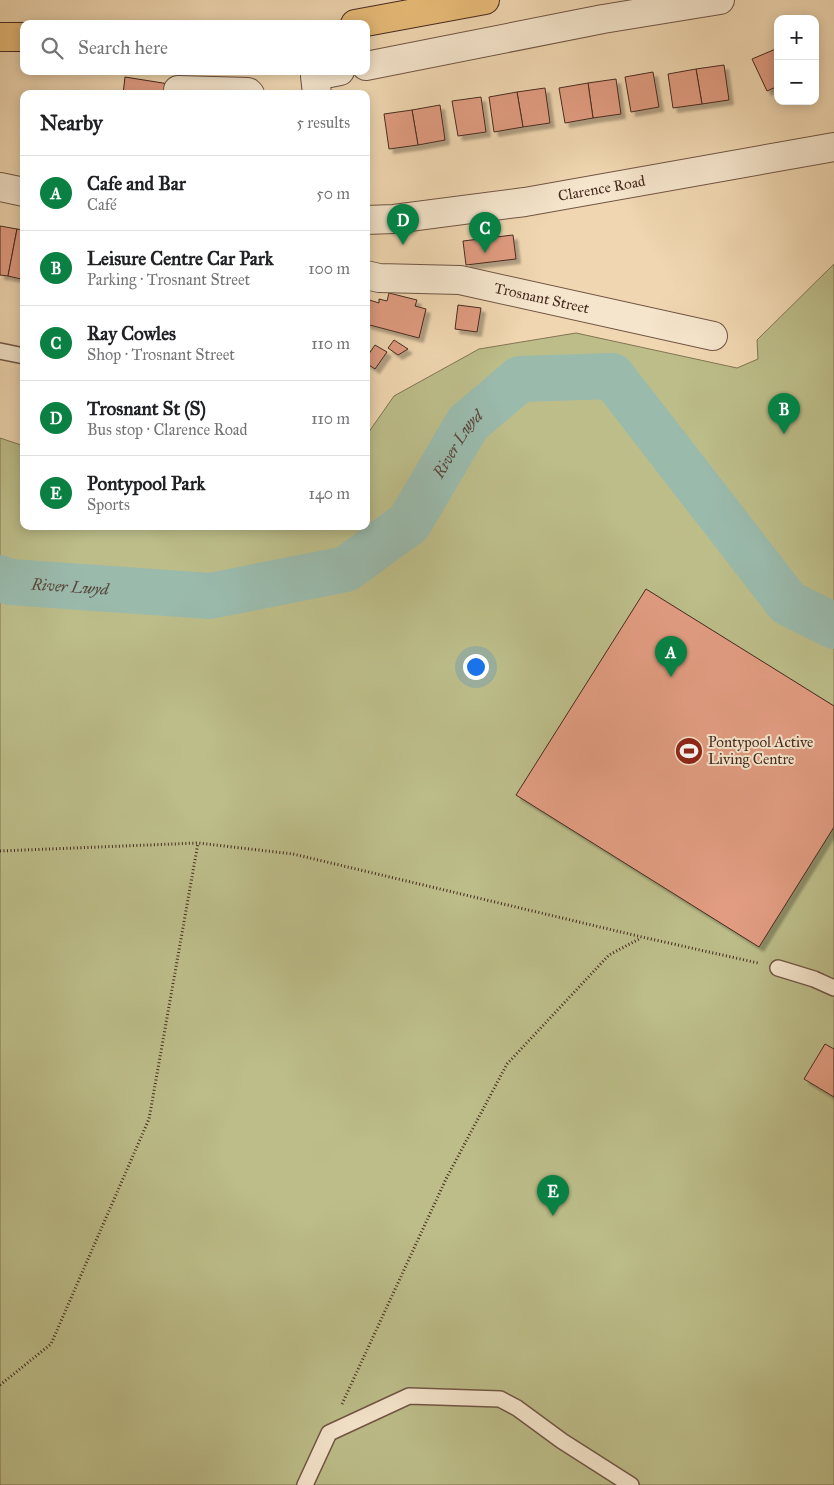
<!DOCTYPE html>
<meta charset="utf-8">
<style>
:root{--surface:#fff;--page:#f2f2f2;--text:#202124;--muted:#757577;--line:#e0e0e0;--accent:#0b8043}
body{margin:0;font-family:"IM FELL Great Primer",serif;background:var(--page);color:var(--text)}
.controls{position:absolute;right:15px;top:15px;display:grid;overflow:hidden;border-radius:10px;box-shadow:0 2px 12px #0003}
.controls button{width:45px;height:45px;display:grid;place-items:center;padding:0;border:0;border-bottom:1px solid var(--line);background:var(--surface);color:var(--text);font:25px sans-serif}
.you{position:absolute;left:475px;top:666px;width:18px;height:18px;margin:-12px;border:4px solid #fff;border-radius:50%;background:#1a73e8;box-shadow:0 0 0 8px #1a73e833}
.badge{display:grid;place-items:center;width:32px;height:32px;border-radius:50%;background:var(--accent);color:#fff;font-size:16px;font-weight:700}
.pin{position:absolute;translate:-50% -41px;filter:drop-shadow(0 1px 2px #0008)}
.pin::after{content:'';position:absolute;top:26px;width:18px;height:15px;background:inherit;clip-path:polygon(0 0,100% 0,50% 100%)}
.list{margin:0;padding:0;list-style:none}
h2{display:flex;justify-content:space-between;align-items:center;height:65px;margin:0;padding:0 20px;font-size:21px}
h2 small{font-size:16px;font-weight:400;color:var(--muted)}
.list li{display:grid;grid-template-columns:32px 1fr auto;gap:15px;align-items:center;box-sizing:border-box;height:75px;padding:0 20px;border-top:1px solid var(--line)}
.list b{display:block;font-size:19px;white-space:nowrap}
.list p{margin:0;font-size:16px;white-space:nowrap;color:var(--muted)}
.list em{font-size:16px;font-style:normal;color:var(--muted)}
.icon{flex:none;width:28px;height:28px;fill:none;stroke:currentColor;stroke-width:2;stroke-linecap:round;stroke-linejoin:round}
.map{position:relative;flex:none;width:834px;height:1485px;overflow:hidden}
.search{position:absolute;background:var(--surface);box-shadow:0 2px 12px #0003;left:20px;top:20px;width:350px;height:55px;display:flex;align-items:center;gap:12px;box-sizing:border-box;padding:0 18px;border-radius:10px;color:var(--muted);font-size:19px}
.panel{position:absolute;background:var(--surface);box-shadow:0 2px 12px #0003;left:20px;top:90px;width:350px;height:440px;border-radius:10px}
.map>svg:first-child{display:block}
</style>
<div class="map">
<svg width="834" height="1485" viewBox="0 0 834 1485">
<defs>
<filter id="shadow"><feDropShadow dx="4.5" dy="4.5" stdDeviation="1" flood-color="#0004"/></filter>
</defs>
<rect width="100%" height="100%" fill="#f0d7b1"/>
<filter id="stains"><feTurbulence type="fractalNoise" baseFrequency=".004" numOctaves="4"/><feColorMatrix values="0 0 0 0 .2 0 0 0 0 .09 0 0 0 0 .02 0 0 0 .5 -.17"/></filter>
<radialGradient id="worn" r=".72"><stop offset=".6" stop-color="#630" stop-opacity="0"/><stop offset="1" stop-color="#630" stop-opacity=".3"/></radialGradient>
<!-- green -->
<polygon fill="#bcbd89" stroke="#827454" points="834,264 834,1485 0,1485 0,438 24,446 24,526 366,526 366,436 394,396 479,349 576,333 737,368 758,359 757,340"/>
<g fill="none" stroke-linecap="round" stroke-linejoin="round">
<!-- river -->
<path stroke="#9abaac" stroke-width="46" id="s1" d="M0,578L10,582L210,596L346,569L409,523L468,423L520,379L612,376L788,603L834,626"/>
</g>
<!-- building -->
<g fill="#e19c81" stroke="#472a20" filter="url(#shadow)">
<polygon points="778,48 778,86 767,91 752,59"/>
<polygon points="724,65 729,100 702,104 696,69"/>
<polygon points="696,69 702,104 673,108 668,74"/>
<polygon points="653,72 659,107 631,112 625,77"/>
<polygon points="125,77 169,84 167,94 123,94"/>
<polygon points="616,79 621,114 593,118 588,83"/>
<polygon points="588,83 593,118 565,123 559,88"/>
<polygon points="545,88 550,123 523,127 517,92"/>
<polygon points="517,92 523,127 494,132 489,97"/>
<polygon points="481,97 486,132 458,136 452,101"/>
<polygon points="440,105 445,140 418,145 412,110"/>
<polygon points="412,110 418,145 389,149 384,114"/>
<polygon points="0,226 17,229 8,276 0,275"/>
<polygon points="17,229 24,230 24,265 21,279 8,276"/>
<polygon points="513,235 516,259 466,265 463,241"/>
<polygon points="389,293 417,300 415,306 426,309 419,338 366,324 366,299 379,303 379,299 387,301"/>
<polygon points="458,305 481,308 477,332 455,329"/>
<polygon points="394,340 408,349 398,355 388,348"/>
<polygon points="375,345 387,352 375,369 366,363 366,358"/>
<polygon points="646,589 834,706 834,827 759,947 516,795"/>
<polygon points="825,1044 834,1049 834,1097 804,1079"/>
</g>
<g fill="none" stroke-linecap="round" stroke-linejoin="round">
<defs>
<g id="service">
<polyline points="0,351 24,356"/>
<polyline points="778,968 814,979 834,988"/>
<polyline points="305,1485 329,1433 409,1396 500,1399 517,1408 562,1441 631,1485"/>
</g>
<g id="minor">
<polyline points="366,66 603,19 720,0"/>
<polyline points="178,90 248,92 250,94"/>
<polyline points="317,94 315,76 340,71"/>
<path id="s2" d="M366,275L379,278L460,280L713,336"/>
</g>
<g id="tertiary">
<polyline points="0,187 24,192"/>
<path id="s3" d="M366,220L394,219L525,202L834,147"/>
</g>
<g id="primary">
<polyline points="355,24 485,0"/>
<polyline points="0,37 24,37"/>
</g>
</defs>
<!-- service casing -->
<use href="#service" stroke="#715544" stroke-width="18"/>
<!-- minor casing -->
<use href="#minor" stroke="#715544" stroke-width="30"/>
<!-- tertiary casing -->
<use href="#tertiary" stroke="#715544" stroke-width="30"/>
<!-- primary casing -->
<use href="#primary" stroke="#472a20" stroke-width="30"/>
<!-- path -->
<g stroke="#472a20" stroke-width="3" stroke-dasharray="1 2.5" stroke-linecap="butt">
<polyline points="0,851 198,843 293,854 642,937 758,963"/>
<polyline points="0,1385 51,1344 149,1119 198,843"/>
<polyline points="342,1404 446,1179 507,1064 609,955 641,938"/>
</g>
<!-- service -->
<use href="#service" stroke="#f5e5cc" stroke-width="15"/>
<!-- minor -->
<use href="#minor" stroke="#f5e5cc" stroke-width="28"/>
<!-- tertiary -->
<use href="#tertiary" stroke="#f5e5cc" stroke-width="28"/>
<!-- primary -->
<use href="#primary" stroke="#e8bc78" stroke-width="28"/>
</g>
<!-- icons -->
<defs>
<symbol id="stadium-disc" viewBox="-11 -11 22 22"><circle r="9.5" fill="#8f2418" stroke="#f5e5cc"/><path d="M0-5a6.5 5 0 1 0 0 10a6.5 5 0 1 0 0-10ZM-3.5-1.8h7v3.6h-7Z" fill="#fff"/></symbol>
</defs>
<g fill-rule="evenodd">
<use href="#stadium-disc" x="673" y="735" width="32" height="32"/>
</g>
<g text-anchor="middle" stroke-width="4" stroke-linejoin="round" paint-order="stroke">
<!-- street labels -->
<g font-size="15" fill="#472a20" stroke="#f5e5cc">
<text dy="5" stroke="none"><textPath href="#s3" startOffset="238">Clarence Road</textPath></text>
<text dy="5" stroke="none"><textPath href="#s2" startOffset="178">Trosnant Street</textPath></text>
</g>
<!-- poi labels -->
<g font-size="15" fill="#472a20" stroke="#f5e5cc" text-anchor="start">
<text x="708" y="747">Pontypool Active<tspan x="708" dy="17">Living Centre</tspan></text>
</g>
<!-- water labels -->
<g font-size="16" font-style="italic" fill="#58473c" stroke="#f5e5cc">
<text dy="6" stroke="none"><textPath href="#s1" startOffset="521">River Lwyd</textPath></text>
<text dy="6" stroke="none"><textPath href="#s1" startOffset="71">River Lwyd</textPath></text>
</g>
</g>
<rect width="100%" height="100%" filter="url(#stains)"/>
<rect width="100%" height="100%" fill="url(#worn)"/>
</svg>
<div class="controls">
<button>+</button>
<button>−</button>
</div>
<div class="you"></div>
<div class="pin badge" style="left:671px;top:677px">A</div>
<div class="pin badge" style="left:784px;top:434px">B</div>
<div class="pin badge" style="left:485px;top:253px">C</div>
<div class="pin badge" style="left:403px;top:245px">D</div>
<div class="pin badge" style="left:553px;top:1216px">E</div>
<div class="search"><svg class="icon" aria-label="search" viewBox="0 0 24 24"><circle cx="10" cy="10" r="6"/><path d="M15 15l6 6"/></svg>Search here</div>
<section class="panel">
<h2>Nearby<small>5 results</small></h2>
<ul class="list">
<li><span class="badge">A</span><div><b>Cafe and Bar</b><p>Café</p></div><em>50 m</em></li>
<li><span class="badge">B</span><div><b>Leisure Centre Car Park</b><p>Parking · Trosnant Street</p></div><em>100 m</em></li>
<li><span class="badge">C</span><div><b>Ray Cowles</b><p>Shop · Trosnant Street</p></div><em>110 m</em></li>
<li><span class="badge">D</span><div><b>Trosnant St (S)</b><p>Bus stop · Clarence Road</p></div><em>110 m</em></li>
<li><span class="badge">E</span><div><b>Pontypool Park</b><p>Sports</p></div><em>140 m</em></li>
</ul>
</section>
</div>
